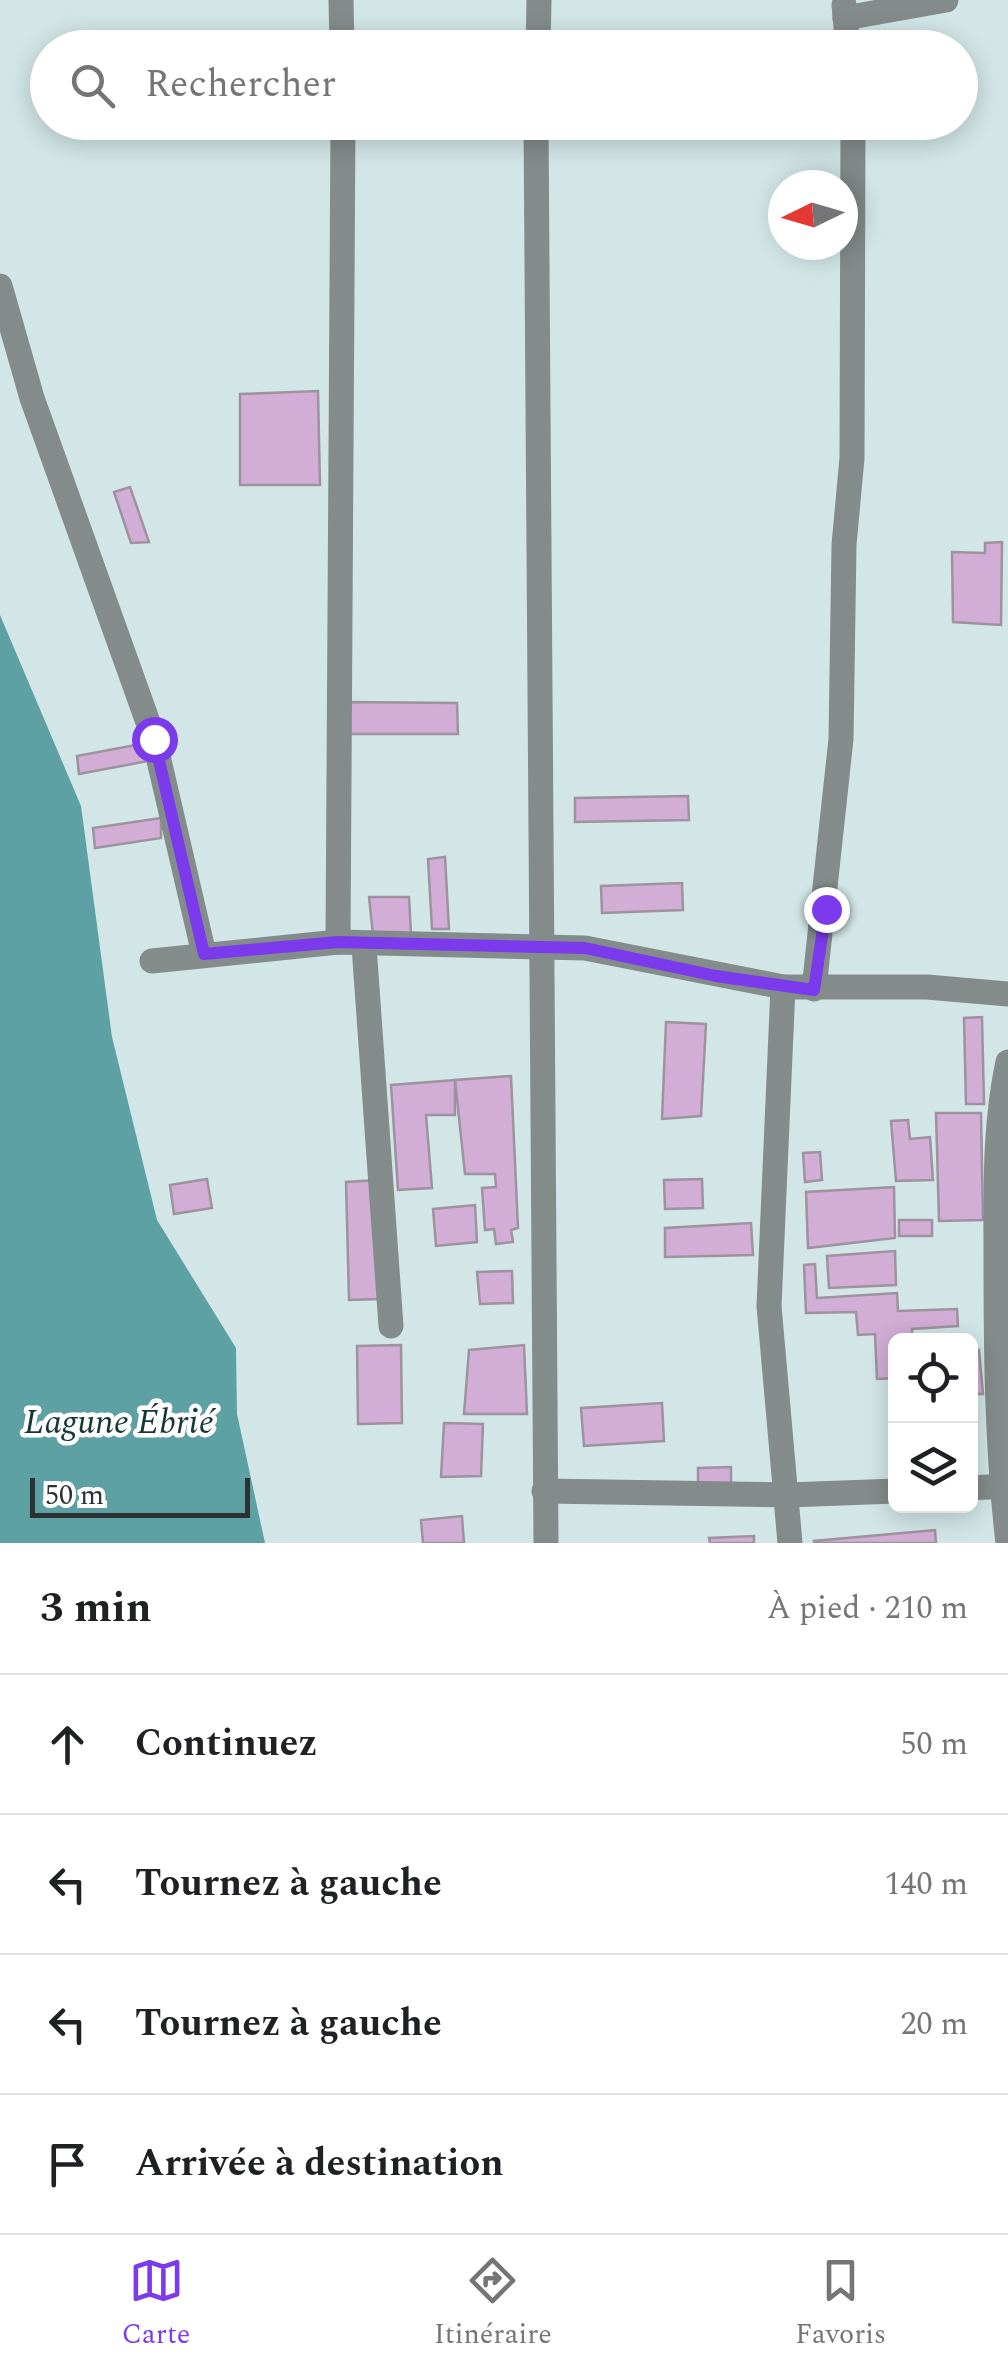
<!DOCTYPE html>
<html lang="fr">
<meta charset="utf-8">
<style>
:root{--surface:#fff;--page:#f2f2f2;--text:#202124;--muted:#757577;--line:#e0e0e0;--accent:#7c3aed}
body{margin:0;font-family:Spectral,serif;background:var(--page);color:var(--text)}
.controls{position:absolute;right:30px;bottom:30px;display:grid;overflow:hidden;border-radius:15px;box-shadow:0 5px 25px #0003}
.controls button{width:90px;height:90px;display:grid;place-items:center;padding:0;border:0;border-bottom:2px solid var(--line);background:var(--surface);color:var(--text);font:50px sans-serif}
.compass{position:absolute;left:768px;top:170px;width:90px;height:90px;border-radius:50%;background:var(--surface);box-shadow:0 5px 25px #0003;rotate:265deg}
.scale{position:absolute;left:30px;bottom:25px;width:220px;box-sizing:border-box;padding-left:10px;border:5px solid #2b3233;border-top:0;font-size:28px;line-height:35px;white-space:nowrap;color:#2b3233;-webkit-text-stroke:8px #fff;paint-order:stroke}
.stop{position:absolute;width:30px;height:30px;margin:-22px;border:8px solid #7c3aed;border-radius:50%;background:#fff}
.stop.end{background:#7c3aed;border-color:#fff;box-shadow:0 2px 10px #0008}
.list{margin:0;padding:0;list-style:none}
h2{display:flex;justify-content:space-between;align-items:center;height:130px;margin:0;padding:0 40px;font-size:42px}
h2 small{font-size:32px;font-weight:400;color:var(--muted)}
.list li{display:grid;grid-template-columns:65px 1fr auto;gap:30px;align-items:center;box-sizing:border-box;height:140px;padding:0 40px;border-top:2px solid var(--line)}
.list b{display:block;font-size:38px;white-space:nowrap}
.list em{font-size:32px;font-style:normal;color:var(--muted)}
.icon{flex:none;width:55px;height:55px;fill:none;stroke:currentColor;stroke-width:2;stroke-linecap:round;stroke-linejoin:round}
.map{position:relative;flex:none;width:1008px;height:1543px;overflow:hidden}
.search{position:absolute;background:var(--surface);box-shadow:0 5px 25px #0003;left:30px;right:30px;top:30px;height:110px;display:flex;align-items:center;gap:25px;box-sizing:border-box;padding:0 35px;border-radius:55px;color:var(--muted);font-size:38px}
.sheet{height:690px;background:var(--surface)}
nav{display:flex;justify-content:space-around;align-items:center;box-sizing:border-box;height:140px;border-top:2px solid var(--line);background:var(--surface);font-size:28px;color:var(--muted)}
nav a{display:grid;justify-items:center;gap:5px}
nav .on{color:var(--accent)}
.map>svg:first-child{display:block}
</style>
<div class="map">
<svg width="1008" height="1543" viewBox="0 0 1008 1543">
<rect width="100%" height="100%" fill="#d2e6e7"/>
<!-- water -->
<polygon fill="#5ea1a4" points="0,615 81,806 112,1037 157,1220 236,1348 237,1414 265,1543 0,1543"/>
<!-- building -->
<g fill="#d2add6" stroke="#9d929e" stroke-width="2.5">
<polygon points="318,391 320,485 240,485 240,394"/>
<polygon points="130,487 149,542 131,543 114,492"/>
<polygon points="1002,542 1001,625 953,622 952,552 985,553 985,543"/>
<polygon points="346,702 457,703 458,734 347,734"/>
<polygon points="146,743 148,761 79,774 77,756"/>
<polygon points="688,796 689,820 575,822 575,798"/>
<polygon points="161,818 161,838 95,848 93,828"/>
<polygon points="445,857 449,929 432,929 428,859"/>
<polygon points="682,883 683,910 602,913 601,886"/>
<polygon points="369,897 409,897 411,934 373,935"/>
<polygon points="982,1017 984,1104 966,1104 964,1018"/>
<polygon points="666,1022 706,1024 701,1116 662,1119"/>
<polygon points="511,1076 518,1228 511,1230 513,1242 496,1244 494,1229 485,1230 482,1188 496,1187 495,1174 465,1174 455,1080"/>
<polygon points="455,1080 455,1115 426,1115 432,1188 398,1190 391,1085"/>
<polygon points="936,1113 981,1113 983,1220 939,1221"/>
<polygon points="908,1120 910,1139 930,1137 933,1180 896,1181 891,1121"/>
<polygon points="820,1152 822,1180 805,1182 803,1153"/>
<polygon points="207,1179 212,1208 174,1214 170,1185"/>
<polygon points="702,1179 703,1208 665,1209 664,1180"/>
<polygon points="378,1180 380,1299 349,1300 346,1182"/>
<polygon points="894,1187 895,1238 808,1248 806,1192"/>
<polygon points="475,1205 477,1242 436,1246 433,1209"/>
<rect x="899" y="1220" width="33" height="16"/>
<polygon points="751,1223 753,1255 665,1257 665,1228"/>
<polygon points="895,1251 896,1285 829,1288 827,1256"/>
<polygon points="815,1264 817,1298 897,1293 898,1311 957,1309 958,1326 912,1329 912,1334 896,1336 896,1378 877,1379 875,1334 858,1335 856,1312 806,1313 804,1265"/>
<polygon points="512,1271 513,1303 480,1304 477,1272"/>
<polygon points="401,1345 402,1423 358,1424 357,1346"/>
<polygon points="524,1345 527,1414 464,1414 469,1350"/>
<polygon points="979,1350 983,1394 970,1394 970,1351"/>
<polygon points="662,1403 664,1441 584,1446 581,1408"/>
<polygon points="444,1423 483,1424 481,1476 441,1477"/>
<polygon points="731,1467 731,1490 698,1490 698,1468"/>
<polygon points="462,1516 464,1543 423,1543 421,1520"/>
<polygon points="935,1530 936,1543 814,1543 814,1541"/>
<polygon points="754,1536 754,1543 710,1543 709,1538"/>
</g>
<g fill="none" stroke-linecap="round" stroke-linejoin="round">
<!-- minor -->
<g stroke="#838b8b" stroke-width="25">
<polyline points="341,0 342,48"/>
<polyline points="844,5 848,48"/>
<polyline points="845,18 946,0"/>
<polyline points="538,48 539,0"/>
<polyline points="536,122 546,1543"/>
<polyline points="0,286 32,398 154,739 204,954"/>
<polyline points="338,942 343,122"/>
<polyline points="364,946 391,1326"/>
<polyline points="152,961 338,942 585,948 783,987 927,987 1008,994"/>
<polyline points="783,987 769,1306 790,1543"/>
<polyline points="814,989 841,739 844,545 852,458 853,122"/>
<polyline points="970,1488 1008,1486"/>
<polyline points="544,1491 787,1495 896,1491"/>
<path d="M1008,1543C997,1449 996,1354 996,1260C996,1193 994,1127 1008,1062"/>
</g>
</g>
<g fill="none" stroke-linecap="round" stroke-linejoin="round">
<!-- route -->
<polyline stroke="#7c3aed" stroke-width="12" points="154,739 204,954 338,942 585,948 716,976 814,990 826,909"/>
</g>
<g text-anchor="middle" stroke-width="9" stroke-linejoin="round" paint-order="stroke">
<!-- water labels -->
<g font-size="35" font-style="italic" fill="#143637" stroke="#fff">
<text x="119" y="1433">Lagune Ébrié</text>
</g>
</g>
</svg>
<div class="controls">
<button><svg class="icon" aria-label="locate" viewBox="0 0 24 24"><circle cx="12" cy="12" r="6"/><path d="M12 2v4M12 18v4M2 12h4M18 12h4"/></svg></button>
<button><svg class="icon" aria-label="layers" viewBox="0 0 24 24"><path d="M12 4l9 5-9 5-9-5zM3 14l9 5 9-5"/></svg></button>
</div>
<svg class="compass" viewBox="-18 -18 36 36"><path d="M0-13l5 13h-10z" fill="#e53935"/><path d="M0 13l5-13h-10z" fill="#757577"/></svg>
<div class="scale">50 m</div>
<div class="stop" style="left:154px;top:739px"></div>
<div class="stop end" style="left:826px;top:909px"></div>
<div class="search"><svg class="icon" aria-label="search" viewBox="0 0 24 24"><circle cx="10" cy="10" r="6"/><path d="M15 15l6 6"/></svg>Rechercher</div>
</div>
<section class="sheet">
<h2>3 min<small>À pied · 210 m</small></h2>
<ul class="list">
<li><svg class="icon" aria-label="ahead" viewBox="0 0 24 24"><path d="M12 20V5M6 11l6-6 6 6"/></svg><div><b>Continuez</b></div><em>50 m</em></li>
<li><svg class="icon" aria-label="left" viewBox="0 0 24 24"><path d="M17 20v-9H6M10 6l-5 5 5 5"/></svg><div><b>Tournez à gauche</b></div><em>140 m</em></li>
<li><svg class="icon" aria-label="left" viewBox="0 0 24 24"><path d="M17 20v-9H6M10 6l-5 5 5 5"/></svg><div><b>Tournez à gauche</b></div><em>20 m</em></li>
<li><svg class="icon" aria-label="arrive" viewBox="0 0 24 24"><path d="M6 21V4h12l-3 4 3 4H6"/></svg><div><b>Arrivée à destination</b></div></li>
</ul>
</section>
<nav>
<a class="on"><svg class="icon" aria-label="map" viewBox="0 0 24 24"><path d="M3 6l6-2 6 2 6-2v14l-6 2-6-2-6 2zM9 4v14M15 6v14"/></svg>Carte</a>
<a><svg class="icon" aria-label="directions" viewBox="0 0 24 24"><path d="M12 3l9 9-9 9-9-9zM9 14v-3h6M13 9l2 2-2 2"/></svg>Itinéraire</a>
<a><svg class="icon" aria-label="saved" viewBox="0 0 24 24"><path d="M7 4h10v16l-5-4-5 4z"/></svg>Favoris</a>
</nav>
